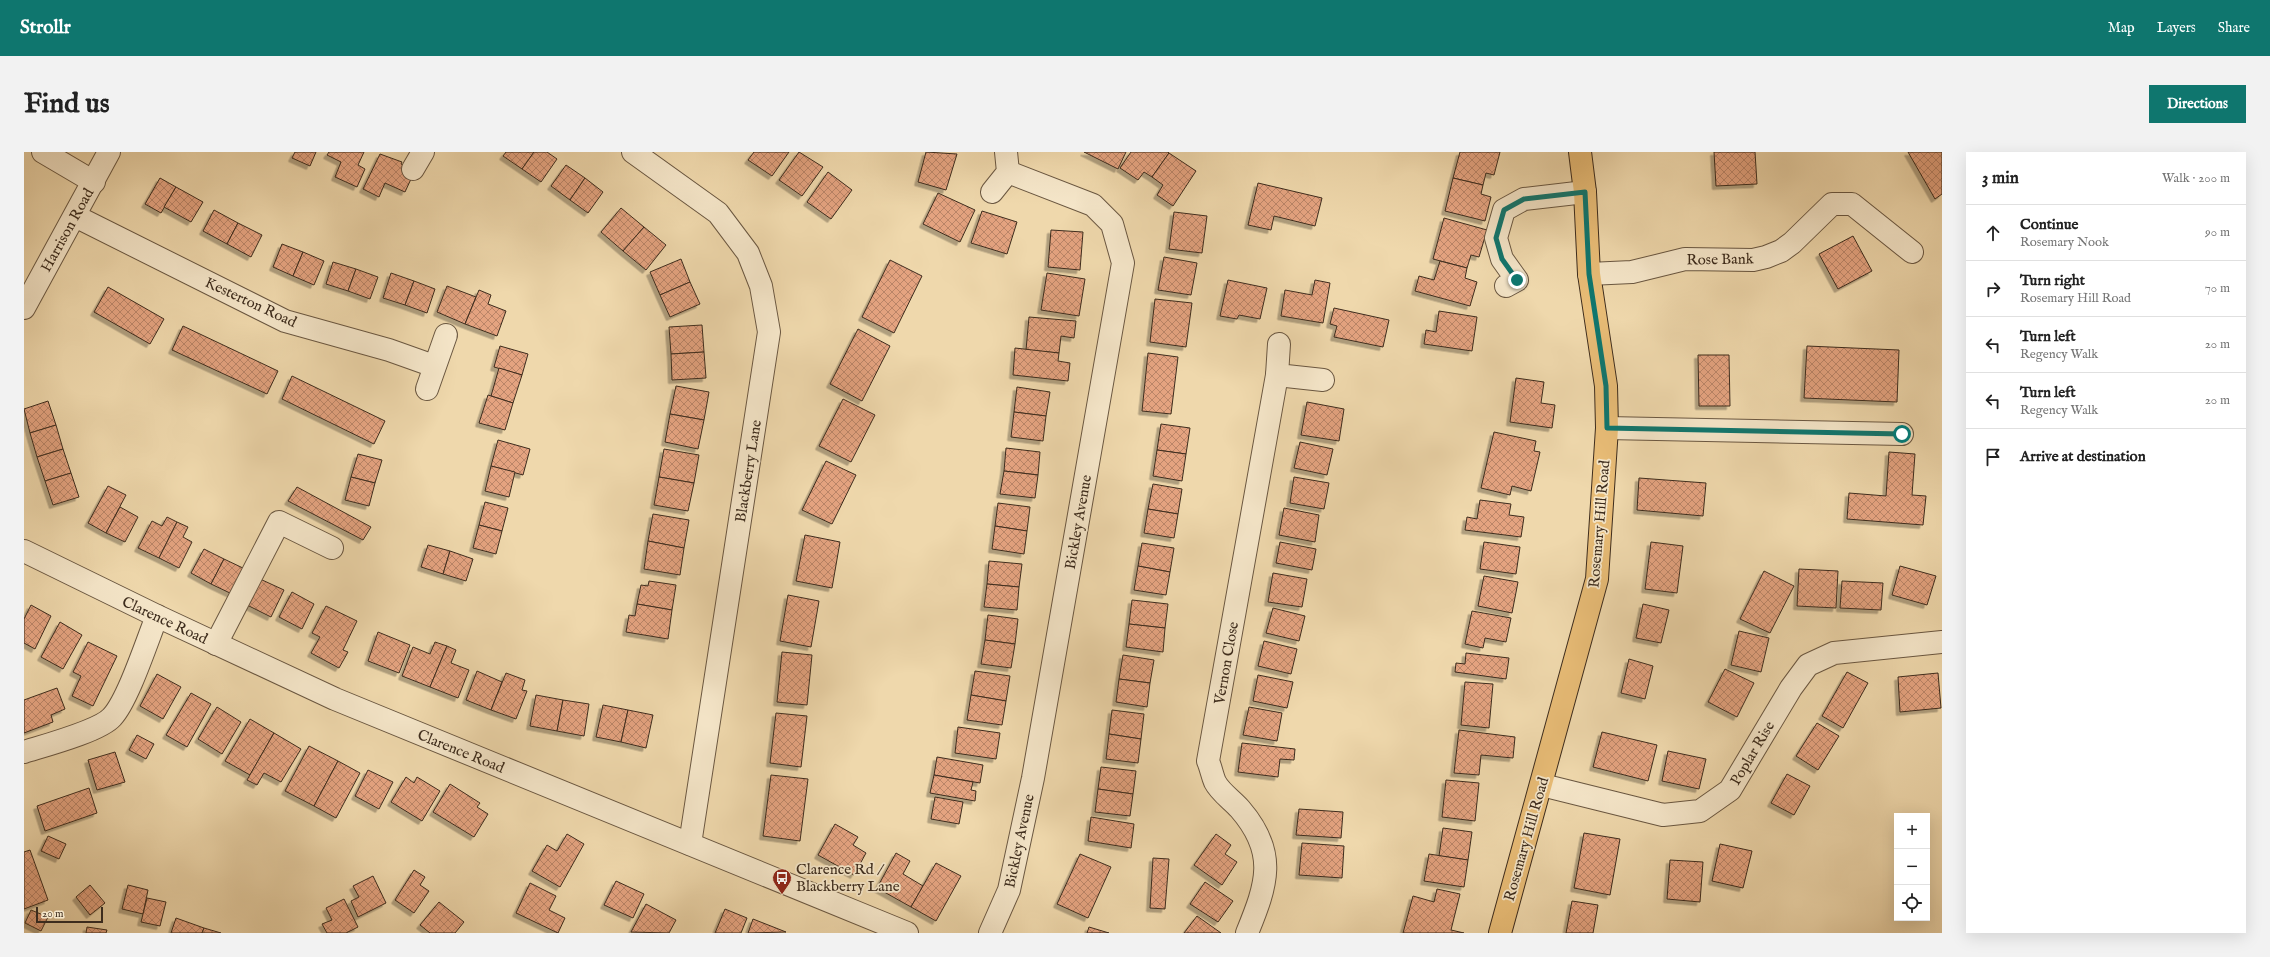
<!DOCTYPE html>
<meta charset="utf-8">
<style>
:root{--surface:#fff;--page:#f2f2f2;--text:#222;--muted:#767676;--line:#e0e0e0;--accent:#0f766e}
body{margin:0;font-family:"IM FELL English",serif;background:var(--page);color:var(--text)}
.controls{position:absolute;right:12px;bottom:12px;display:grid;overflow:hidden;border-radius:0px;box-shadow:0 4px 16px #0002}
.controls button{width:36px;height:36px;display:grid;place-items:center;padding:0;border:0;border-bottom:1px solid var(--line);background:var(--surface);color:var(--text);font:20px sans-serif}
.scale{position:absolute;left:12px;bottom:10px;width:67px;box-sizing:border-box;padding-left:4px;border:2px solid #3d2c1d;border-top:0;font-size:11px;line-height:14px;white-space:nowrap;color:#3d2c1d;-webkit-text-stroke:3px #f5e6c9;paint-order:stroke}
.stop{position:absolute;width:12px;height:12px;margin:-9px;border:3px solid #0f766e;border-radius:50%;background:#fff}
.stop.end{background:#0f766e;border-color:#fff;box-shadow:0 1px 4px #0008}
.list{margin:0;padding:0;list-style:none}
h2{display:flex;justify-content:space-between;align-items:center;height:52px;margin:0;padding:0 16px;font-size:17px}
h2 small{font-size:13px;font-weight:400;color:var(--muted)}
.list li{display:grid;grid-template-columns:26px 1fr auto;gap:12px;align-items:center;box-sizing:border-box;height:56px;padding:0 16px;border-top:1px solid var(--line)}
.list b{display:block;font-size:15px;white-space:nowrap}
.list p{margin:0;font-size:13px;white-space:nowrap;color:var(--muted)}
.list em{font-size:13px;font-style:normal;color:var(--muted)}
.icon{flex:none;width:22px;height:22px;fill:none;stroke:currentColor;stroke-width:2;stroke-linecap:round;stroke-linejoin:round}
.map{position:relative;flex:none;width:1918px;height:781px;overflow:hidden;border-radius:0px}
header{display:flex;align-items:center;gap:24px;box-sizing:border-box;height:56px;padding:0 20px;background:var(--accent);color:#fff}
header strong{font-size:19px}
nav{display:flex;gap:22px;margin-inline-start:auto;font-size:14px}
.intro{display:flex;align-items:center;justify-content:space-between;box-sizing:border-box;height:96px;padding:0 24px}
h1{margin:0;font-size:28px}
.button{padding:10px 18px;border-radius:0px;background:var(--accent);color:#fff;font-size:14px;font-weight:700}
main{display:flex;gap:24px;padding:0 24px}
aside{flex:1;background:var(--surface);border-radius:0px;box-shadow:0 4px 16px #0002}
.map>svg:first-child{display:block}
</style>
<header>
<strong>Strollr</strong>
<nav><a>Map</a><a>Layers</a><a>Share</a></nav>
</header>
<div class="intro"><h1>Find us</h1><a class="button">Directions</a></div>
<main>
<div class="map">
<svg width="1918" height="781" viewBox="0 0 1918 781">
<defs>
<pattern id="building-cross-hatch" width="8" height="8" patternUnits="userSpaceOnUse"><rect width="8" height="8" fill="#e4a380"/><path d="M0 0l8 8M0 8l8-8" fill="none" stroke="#ba8568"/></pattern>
<filter id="shadow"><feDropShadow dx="-3.5" dy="3.5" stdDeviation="0" flood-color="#0004"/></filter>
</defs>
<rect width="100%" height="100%" fill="#efd8ac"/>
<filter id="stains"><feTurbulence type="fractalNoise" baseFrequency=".005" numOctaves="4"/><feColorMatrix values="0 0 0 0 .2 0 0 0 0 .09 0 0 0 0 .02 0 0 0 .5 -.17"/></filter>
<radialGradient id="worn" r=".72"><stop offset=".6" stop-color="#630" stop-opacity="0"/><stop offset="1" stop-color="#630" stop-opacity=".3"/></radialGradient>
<!-- building -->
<g fill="url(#building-cross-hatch)" stroke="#3d2c1d" filter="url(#shadow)">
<polygon points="271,0 292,0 286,14 268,6"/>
<polygon points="305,0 340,0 334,13 341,17 333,35 311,25 317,10 303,3"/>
<polygon points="482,0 510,0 498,17 479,4"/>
<polygon points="510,0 523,0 533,7 517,30 498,17"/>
<polygon points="730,0 765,0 748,24 724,8"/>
<polygon points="775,0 799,15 778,44 755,28"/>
<polygon points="902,0 933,2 922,38 894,30"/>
<polygon points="1060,0 1102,0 1094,17"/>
<polygon points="1107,0 1144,0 1145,1 1128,25 1120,20 1114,28 1096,16"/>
<polygon points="1436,0 1476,0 1470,23 1462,21 1459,33 1429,26"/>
<polygon points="1690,0 1731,0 1733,32 1692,34"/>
<polygon points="1884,0 1918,0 1918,42 1911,47"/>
<polygon points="1145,1 1172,19 1149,54 1133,43 1139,33 1128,25"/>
<polygon points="356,2 378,10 377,12 385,16 381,25 387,27 381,40 361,31 355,45 339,37"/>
<polygon points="542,13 561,26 546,48 527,34"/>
<polygon points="804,20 828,38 807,67 783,50"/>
<polygon points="136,26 152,35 137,61 121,52"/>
<polygon points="561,26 579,40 564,61 546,48"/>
<polygon points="1429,26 1459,33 1457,42 1467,45 1461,69 1421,59"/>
<polygon points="1234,31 1298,46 1291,74 1250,64 1247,78 1224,73"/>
<polygon points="152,35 179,50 167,70 140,55"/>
<polygon points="914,41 951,58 936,90 899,72"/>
<polygon points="597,56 620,75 599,99 577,80"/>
<polygon points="190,58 214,71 203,92 179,79"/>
<polygon points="958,59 993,70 983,102 947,91"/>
<polygon points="1150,60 1183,64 1178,101 1145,97"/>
<polygon points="1420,66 1463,78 1455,105 1447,103 1443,116 1409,107"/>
<polygon points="214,71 238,83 227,105 203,92"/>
<polygon points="620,75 642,93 622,118 599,99"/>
<polygon points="1027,78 1059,80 1056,118 1024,115"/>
<polygon points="1829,84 1848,119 1814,137 1795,102"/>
<polygon points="258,92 279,100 269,124 249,115"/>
<polygon points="279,100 300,109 290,133 269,124"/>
<polygon points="1140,105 1173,111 1167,143 1134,138"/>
<polygon points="657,107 666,130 636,143 626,120"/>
<polygon points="866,108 898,124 870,181 838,165"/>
<polygon points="1416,109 1443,116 1441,126 1453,130 1446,154 1391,139 1395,124 1410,128"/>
<polygon points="309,110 332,117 324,139 302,132"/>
<polygon points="332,117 354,125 346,147 324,139"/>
<polygon points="367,121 390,129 381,153 359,146"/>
<polygon points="1023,121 1061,127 1055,164 1017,158"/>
<polygon points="1204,128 1243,136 1236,167 1215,163 1213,167 1196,164"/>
<polygon points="1291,128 1306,131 1299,171 1257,164 1261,138 1288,143"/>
<polygon points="390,129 411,137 403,161 381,153"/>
<polygon points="666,130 676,152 646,165 636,143"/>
<polygon points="423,134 452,145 441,172 413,160"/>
<polygon points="84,135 140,167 126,192 70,160"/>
<polygon points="455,138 467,143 464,152 482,159 473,184 441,172"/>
<polygon points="1131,147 1168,151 1162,195 1126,190"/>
<polygon points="1310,156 1365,168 1359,195 1310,185 1313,174 1306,172"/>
<polygon points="1415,159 1453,165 1448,199 1400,192 1402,178 1412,180"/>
<polygon points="1005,165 1052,169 1050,186 1037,184 1035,201 1002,198"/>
<polygon points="678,173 680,200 647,202 645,175"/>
<polygon points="159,174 254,219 243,242 148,198"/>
<polygon points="834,177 866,194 838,249 806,232"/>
<polygon points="476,194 504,202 498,223 470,215"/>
<polygon points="1783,194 1875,198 1873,250 1780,246"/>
<polygon points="991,196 1035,201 1034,209 1046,211 1044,229 989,223"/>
<polygon points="680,200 682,226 648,228 647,202"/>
<polygon points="1124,201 1154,205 1147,262 1118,259"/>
<polygon points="1674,203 1705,203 1706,254 1675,254"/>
<polygon points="475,216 498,223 489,251 467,244"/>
<polygon points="268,224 361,269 350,292 258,247"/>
<polygon points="1492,226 1520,230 1517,251 1531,253 1528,276 1486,270"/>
<polygon points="652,234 685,240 680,268 646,262"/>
<polygon points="993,235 1026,240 1022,264 990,260"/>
<polygon points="464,243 489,251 481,278 455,271"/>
<polygon points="819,247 851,263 827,310 795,294"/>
<polygon points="24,249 32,273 6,281 0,257"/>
<polygon points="1283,250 1320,257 1315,289 1277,283"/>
<polygon points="990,260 1022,264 1019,289 987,285"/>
<polygon points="646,262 680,268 674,297 641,290"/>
<polygon points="1137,272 1166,276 1162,302 1133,298"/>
<polygon points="32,273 39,297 13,305 6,281"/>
<polygon points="1470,280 1512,289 1510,299 1516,300 1507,339 1488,334 1486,343 1457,336"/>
<polygon points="474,288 506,297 499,323 467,314"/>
<polygon points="1276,290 1309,297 1303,323 1270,316"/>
<polygon points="982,296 1016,300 1014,323 980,319"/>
<polygon points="39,297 47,321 21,329 13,305"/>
<polygon points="640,297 675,303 670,331 635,325"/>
<polygon points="1133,298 1162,302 1158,329 1129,324"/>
<polygon points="1865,300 1891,302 1888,343 1902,344 1899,373 1823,367 1825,341 1862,344"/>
<polygon points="334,302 358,308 351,331 327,325"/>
<polygon points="802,309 832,323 808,372 778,358"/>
<polygon points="467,314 491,320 485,345 461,339"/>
<polygon points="980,319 1014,323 1011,346 976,342"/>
<polygon points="47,321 55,345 29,353 21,329"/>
<polygon points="327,325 351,331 345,354 321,348"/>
<polygon points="635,325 670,331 664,359 630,353"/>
<polygon points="1270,325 1305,331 1300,357 1266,351"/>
<polygon points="1615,326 1682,331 1679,364 1613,358"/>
<polygon points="1129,332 1158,337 1154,362 1124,357"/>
<polygon points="84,334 102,343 82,381 64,371"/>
<polygon points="273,335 347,375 339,388 264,349"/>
<polygon points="1456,348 1487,352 1485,363 1500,365 1497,385 1441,378 1443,365 1453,367"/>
<polygon points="461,350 484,356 478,379 455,373"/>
<polygon points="974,351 1006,355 1003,379 971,374"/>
<polygon points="96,355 114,365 101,390 82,381"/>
<polygon points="1260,356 1295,363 1291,390 1255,383"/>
<polygon points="1124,357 1154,362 1150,386 1120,381"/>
<polygon points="629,362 665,368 660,396 624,389"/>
<polygon points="143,365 153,370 135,406 114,396 128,369 138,374"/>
<polygon points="153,370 164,375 159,385 168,390 155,416 135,406"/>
<polygon points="455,373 478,379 472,402 449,396"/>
<polygon points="971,374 1003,379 1000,402 968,397"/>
<polygon points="781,383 816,390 808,436 772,429"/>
<polygon points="624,389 660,396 656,423 620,417"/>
<polygon points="1256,390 1292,397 1288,418 1252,411"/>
<polygon points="1460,390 1496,395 1492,422 1456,417"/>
<polygon points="1627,390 1659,394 1653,441 1621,437"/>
<polygon points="1118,391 1150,396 1146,420 1114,414"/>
<polygon points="404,393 426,399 419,422 397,415"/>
<polygon points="180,397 200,407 187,432 167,421"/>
<polygon points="426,399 449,407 442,429 419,422"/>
<polygon points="200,407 221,417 208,442 187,432"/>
<polygon points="965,409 998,412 995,435 963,432"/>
<polygon points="1114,414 1146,420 1142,443 1110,438"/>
<polygon points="1876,414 1912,424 1903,453 1868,443"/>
<polygon points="1775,417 1814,419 1812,456 1773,454"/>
<polygon points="1740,419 1770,434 1746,481 1716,467"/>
<polygon points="1249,421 1283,427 1278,455 1244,450"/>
<polygon points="1460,424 1494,430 1488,461 1454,454"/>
<polygon points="236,427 260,438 247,465 223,453"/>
<polygon points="625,429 652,433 648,458 613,452 617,433 624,434"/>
<polygon points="1818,429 1859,431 1857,458 1816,456"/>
<polygon points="963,432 995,435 993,458 960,455"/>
<polygon points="268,440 290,452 278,477 255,465"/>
<polygon points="764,443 795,449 787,495 756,489"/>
<polygon points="1108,448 1144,452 1141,476 1105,472"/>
<polygon points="613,452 648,458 644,487 602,480 605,463 611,464"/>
<polygon points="1619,452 1645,458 1637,491 1612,486"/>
<polygon points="7,453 27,464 11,497 0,491 0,467"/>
<polygon points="302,454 333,469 319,498 324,500 315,516 287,501 296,485 288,481"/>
<polygon points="1249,456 1281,464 1275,489 1242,481"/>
<polygon points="1448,459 1487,466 1482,490 1461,486 1459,496 1441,492"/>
<polygon points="964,463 994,467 991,492 961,488"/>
<polygon points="36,470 58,483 39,517 17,505"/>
<polygon points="1105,472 1141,476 1139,500 1102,495"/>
<polygon points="1715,479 1745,486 1737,520 1707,513"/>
<polygon points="354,480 386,493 375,521 344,509"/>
<polygon points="961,488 991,492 987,516 957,512"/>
<polygon points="1240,489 1273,497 1267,522 1234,514"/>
<polygon points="64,490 93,504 69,554 48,544 57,524 49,520"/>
<polygon points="411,490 423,494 406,535 378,524 389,495 406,502"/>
<polygon points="423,494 432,498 427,511 445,518 434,546 406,535"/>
<polygon points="758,500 788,503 783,553 753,550"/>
<polygon points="1442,501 1485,506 1482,527 1431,520 1432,511 1441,512"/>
<polygon points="1099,503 1130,508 1126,531 1095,527"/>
<polygon points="1605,507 1629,514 1621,547 1597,541"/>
<polygon points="1701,517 1730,531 1713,565 1684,550"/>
<polygon points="453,519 478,530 467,558 442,548"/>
<polygon points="951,519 986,524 982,549 947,543"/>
<polygon points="1823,520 1844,531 1819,576 1798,564"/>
<polygon points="482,521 501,528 498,538 503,539 492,567 467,558"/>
<polygon points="1914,521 1917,556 1876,560 1874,525"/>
<polygon points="133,522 157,535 139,567 116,554"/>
<polygon points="1234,523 1269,530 1263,556 1229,549"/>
<polygon points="1095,527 1126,531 1123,555 1092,550"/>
<polygon points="1441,530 1469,532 1465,576 1437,573"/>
<polygon points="33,536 41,557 27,563 29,570 0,581 0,548"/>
<polygon points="167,541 187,552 163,595 142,583"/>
<polygon points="512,543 539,548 533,579 506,574"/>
<polygon points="947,543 982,549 978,573 943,568"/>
<polygon points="539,548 565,552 560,584 533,579"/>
<polygon points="579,553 604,558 597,590 572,585"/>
<polygon points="193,555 217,570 198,602 174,587"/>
<polygon points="1225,555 1258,561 1253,589 1219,583"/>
<polygon points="604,558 629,563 622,596 597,590"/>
<polygon points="1088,558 1120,562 1117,587 1085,582"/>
<polygon points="752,561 783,564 777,615 746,611"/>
<polygon points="226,567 250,581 226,623 201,609"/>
<polygon points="1793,571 1815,584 1794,618 1772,604"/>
<polygon points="934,575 976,581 972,607 931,601"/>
<polygon points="1435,578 1491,585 1489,606 1457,603 1455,623 1430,621"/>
<polygon points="1578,580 1633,593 1624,629 1569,615"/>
<polygon points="250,581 277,597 257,630 240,621 233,633 223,628"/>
<polygon points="1085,582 1117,587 1114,611 1082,607"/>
<polygon points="113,583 130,592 122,607 105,598"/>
<polygon points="1218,591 1271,597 1270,608 1256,607 1254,625 1214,620"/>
<polygon points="285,594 314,609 290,654 261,639"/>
<polygon points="1644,599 1682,607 1675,637 1638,629"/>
<polygon points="91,600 101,630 73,638 64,608"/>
<polygon points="913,605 959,613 956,631 910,623"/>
<polygon points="314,609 336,621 312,666 290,654"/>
<polygon points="1077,615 1112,619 1109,642 1074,637"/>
<polygon points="344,618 369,630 355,657 331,644"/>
<polygon points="1763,622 1786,634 1770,663 1747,651"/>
<polygon points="747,623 784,627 776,689 739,684"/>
<polygon points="910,623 949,630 947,638 952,639 951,649 906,641"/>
<polygon points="382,625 390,631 393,625 416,639 398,669 367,650"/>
<polygon points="1422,628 1455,631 1451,669 1418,665"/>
<polygon points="426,632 456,651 453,655 464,662 450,685 409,660"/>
<polygon points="65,636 73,661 21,679 13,654"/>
<polygon points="1074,637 1109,642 1106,664 1071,660"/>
<polygon points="911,645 939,650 935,672 907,667"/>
<polygon points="1275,657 1319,660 1317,686 1272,683"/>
<polygon points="1067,665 1110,672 1107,696 1064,689"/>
<polygon points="811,672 834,685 829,693 842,701 830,723 794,703"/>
<polygon points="1419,676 1448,680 1444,708 1415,704"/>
<polygon points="1560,681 1596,687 1586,743 1550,736"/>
<polygon points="543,682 560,692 536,735 508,719 523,693 533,699"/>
<polygon points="1192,682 1207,693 1201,702 1213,710 1198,733 1170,713"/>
<polygon points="24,684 42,692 35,707 17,699"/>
<polygon points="1278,691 1320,694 1318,726 1275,723"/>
<polygon points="1696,692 1728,699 1719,736 1688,729"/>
<polygon points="6,698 24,748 0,757 0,700"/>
<polygon points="872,701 886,709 879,722 899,734 887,755 853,736"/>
<polygon points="1056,702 1087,715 1064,766 1033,752"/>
<polygon points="1405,702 1444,708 1440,735 1400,729"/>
<polygon points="1129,706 1145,707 1141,757 1126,756"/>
<polygon points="1646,708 1679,710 1676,750 1643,747"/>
<polygon points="912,711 937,724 912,769 887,755"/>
<polygon points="390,718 401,725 396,733 405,739 390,761 371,748"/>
<polygon points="349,724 362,751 334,765 327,749 335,745 329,734"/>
<polygon points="592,729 620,742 609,766 580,753"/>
<polygon points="1181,730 1209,749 1194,770 1166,752"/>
<polygon points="506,731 532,744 525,758 541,766 534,781 492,761"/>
<polygon points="66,733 81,751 66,763 52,745"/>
<polygon points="104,733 124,738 119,762 98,757"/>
<polygon points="1413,737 1436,742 1427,778 1440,781 1379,781 1389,744 1410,750"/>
<polygon points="123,746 142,750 136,774 117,770"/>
<polygon points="320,747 334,775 322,781 303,781 298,772 308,768 302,756"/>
<polygon points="1548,749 1574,753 1569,781 1542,781"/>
<polygon points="415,750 440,770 431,781 406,781 396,773"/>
<polygon points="622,752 652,768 645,781 607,780"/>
<polygon points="701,757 723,766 717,781 691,781"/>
<polygon points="7,758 24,765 17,779 1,771"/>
<polygon points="1173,764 1197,781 1160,781"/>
<polygon points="152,766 180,776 178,781 147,781"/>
<polygon points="729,767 762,780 724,781"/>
<polygon points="63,775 83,778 82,781 62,781"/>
<polygon points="1065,775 1085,781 1063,781"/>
<polygon points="180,776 197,781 178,781"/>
</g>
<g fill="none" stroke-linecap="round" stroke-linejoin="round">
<defs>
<g id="minor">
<polyline points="19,0 70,30"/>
<polyline points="609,0 694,61 724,101 737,134 745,180 666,692"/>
<polyline points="389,17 399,0"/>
<polyline points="968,40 984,20 982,0"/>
<polyline points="51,64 261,169 365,198 410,214"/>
<polyline points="1565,122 1608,120 1661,107 1729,108 1742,105 1757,99 1768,91 1808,52 1828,52 1888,100"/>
<polyline points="1482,134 1493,128 1478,107 1472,86 1480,58 1500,47 1561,40"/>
<polyline points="0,156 85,0"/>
<polyline points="1255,192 1253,223 1299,228"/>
<polyline points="403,237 422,183"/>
<polyline points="1583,276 1878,282"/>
<polyline points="0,399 133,464 311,547 883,781"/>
<polyline points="192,492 255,370 308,396"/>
<path d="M0,600C19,594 76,579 88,565C104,548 123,489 133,464"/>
<polyline points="1518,633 1639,663 1676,659 1706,638 1767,536 1784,513 1810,501 1918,490"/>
<polyline points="966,781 985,738 1009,626 1099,111 1088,72 1069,53 984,20"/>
<path d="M1223,781C1243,732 1254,701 1216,657C1208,648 1196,640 1191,630C1188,623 1187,616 1184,609L1253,223"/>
</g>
<polyline id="major" points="1476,781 1573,427 1583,276 1582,234 1565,122 1561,40 1556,0"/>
</defs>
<!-- minor casing -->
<use href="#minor" stroke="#6a5741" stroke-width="24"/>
<!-- major casing -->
<use href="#major" stroke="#3d2c1d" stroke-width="24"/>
<!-- minor -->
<use href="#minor" stroke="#f5e6c9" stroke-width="22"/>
<!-- major -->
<use href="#major" stroke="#e8bc76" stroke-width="22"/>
</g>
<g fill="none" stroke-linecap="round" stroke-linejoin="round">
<!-- route -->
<polyline stroke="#0f766e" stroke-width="5" points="1493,128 1478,107 1472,86 1480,58 1500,47 1561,40 1565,122 1582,234 1583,276 1878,282"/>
</g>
<!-- icons -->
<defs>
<symbol id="bus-pin" viewBox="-11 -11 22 30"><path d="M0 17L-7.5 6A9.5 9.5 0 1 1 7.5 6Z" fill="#8f2418" stroke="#f5e6c9"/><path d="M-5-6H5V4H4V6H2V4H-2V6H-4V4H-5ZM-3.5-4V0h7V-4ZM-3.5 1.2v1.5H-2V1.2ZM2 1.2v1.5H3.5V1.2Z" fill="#fff"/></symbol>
</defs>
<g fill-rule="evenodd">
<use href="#bus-pin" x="747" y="715" width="22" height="30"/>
</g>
<g text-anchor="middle" stroke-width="3.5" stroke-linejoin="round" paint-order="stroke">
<!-- street labels -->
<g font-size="15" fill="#3d2c1d" stroke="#f5e6c9">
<text transform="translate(43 78) rotate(-61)" y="5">Harrison Road</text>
<text transform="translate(1696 107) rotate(-1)" y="5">Rose Bank</text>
<text transform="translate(227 150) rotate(25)" y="5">Kesterton Road</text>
<text transform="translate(724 319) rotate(-81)" y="5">Blackberry Lane</text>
<text transform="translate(1054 370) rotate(-80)" y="5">Bickley Avenue</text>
<text transform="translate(1575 372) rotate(-85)" y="5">Rosemary Hill Road</text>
<text transform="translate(141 468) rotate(25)" y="5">Clarence Road</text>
<text transform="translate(1202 511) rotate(-80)" y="5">Vernon Close</text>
<text transform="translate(437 599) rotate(22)" y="5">Clarence Road</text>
<text transform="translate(1728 601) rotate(-59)" y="5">Poplar Rise</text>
<text transform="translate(1502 687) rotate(-74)" y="5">Rosemary Hill Road</text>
<text transform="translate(995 689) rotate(-78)" y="5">Bickley Avenue</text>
</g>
<!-- poi labels -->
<g font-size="15" fill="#3d2c1d" stroke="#f5e6c9" text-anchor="start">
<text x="772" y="722">Clarence Rd /<tspan x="772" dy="17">Blackberry Lane</tspan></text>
</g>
</g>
<rect width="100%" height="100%" filter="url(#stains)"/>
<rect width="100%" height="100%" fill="url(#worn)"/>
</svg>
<div class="controls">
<button>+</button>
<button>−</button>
<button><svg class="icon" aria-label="locate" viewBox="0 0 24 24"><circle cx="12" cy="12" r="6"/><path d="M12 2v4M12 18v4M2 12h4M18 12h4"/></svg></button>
</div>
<div class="scale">20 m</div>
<div class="stop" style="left:1878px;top:282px"></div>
<div class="stop end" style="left:1493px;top:128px"></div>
</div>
<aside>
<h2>3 min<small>Walk · 200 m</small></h2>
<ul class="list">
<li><svg class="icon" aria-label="ahead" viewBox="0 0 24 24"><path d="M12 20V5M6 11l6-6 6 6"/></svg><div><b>Continue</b><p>Rosemary Nook</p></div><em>90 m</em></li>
<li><svg class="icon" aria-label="right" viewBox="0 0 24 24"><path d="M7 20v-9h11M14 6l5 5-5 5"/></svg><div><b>Turn right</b><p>Rosemary Hill Road</p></div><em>70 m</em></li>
<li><svg class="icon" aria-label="left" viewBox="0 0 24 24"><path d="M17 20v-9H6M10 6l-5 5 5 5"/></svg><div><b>Turn left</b><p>Regency Walk</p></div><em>20 m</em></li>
<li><svg class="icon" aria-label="left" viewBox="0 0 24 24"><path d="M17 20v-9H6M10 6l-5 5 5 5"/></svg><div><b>Turn left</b><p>Regency Walk</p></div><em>20 m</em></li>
<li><svg class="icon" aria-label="arrive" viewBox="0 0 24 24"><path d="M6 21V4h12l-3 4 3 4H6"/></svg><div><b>Arrive at destination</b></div></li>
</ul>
</aside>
</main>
